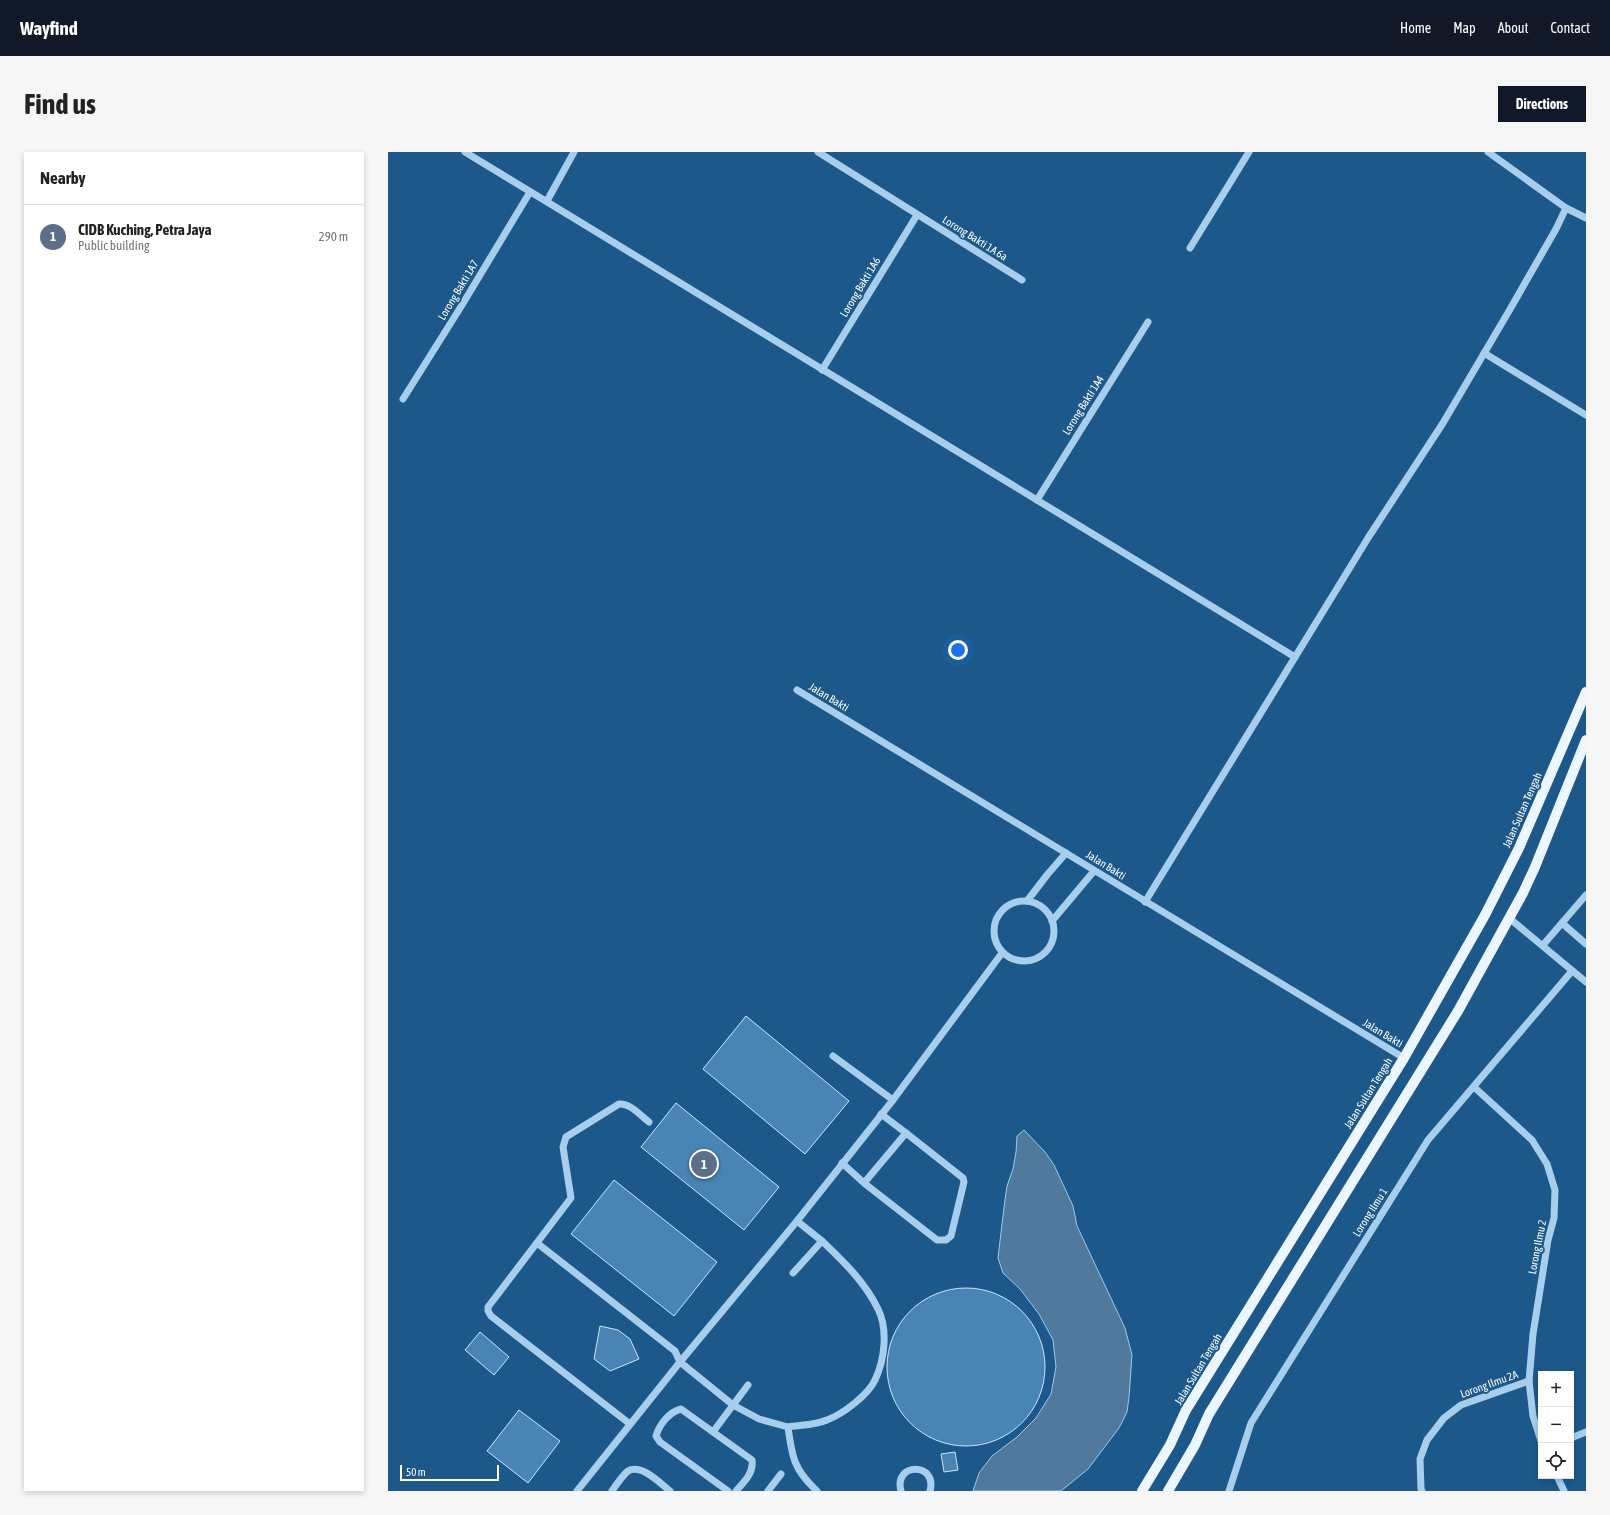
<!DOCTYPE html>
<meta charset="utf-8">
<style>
:root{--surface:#fff;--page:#f6f6f6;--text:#222;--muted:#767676;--line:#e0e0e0;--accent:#111827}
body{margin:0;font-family:"Asap Condensed",sans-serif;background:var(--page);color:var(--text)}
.controls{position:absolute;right:12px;bottom:12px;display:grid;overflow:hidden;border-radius:0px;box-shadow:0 2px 6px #0003}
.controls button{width:36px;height:36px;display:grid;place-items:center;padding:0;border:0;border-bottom:1px solid var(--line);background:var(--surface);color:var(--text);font:20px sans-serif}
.scale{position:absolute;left:12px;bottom:10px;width:99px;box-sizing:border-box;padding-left:4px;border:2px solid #fff;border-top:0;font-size:11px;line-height:14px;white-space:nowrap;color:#fff;-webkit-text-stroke:3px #1c598a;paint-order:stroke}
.you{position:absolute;left:570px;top:498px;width:14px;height:14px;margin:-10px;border:3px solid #fff;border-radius:50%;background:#1a73e8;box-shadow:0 0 0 6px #1a73e833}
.badge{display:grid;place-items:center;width:26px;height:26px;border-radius:50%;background:var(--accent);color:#fff;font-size:13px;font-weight:700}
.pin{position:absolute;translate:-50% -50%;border:2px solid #fff;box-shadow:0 1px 4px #0006}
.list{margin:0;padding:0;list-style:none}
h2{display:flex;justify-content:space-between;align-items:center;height:52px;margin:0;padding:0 16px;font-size:17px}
h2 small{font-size:13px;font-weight:400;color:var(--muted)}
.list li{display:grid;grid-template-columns:26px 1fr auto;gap:12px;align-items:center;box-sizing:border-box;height:64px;padding:0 16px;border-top:1px solid var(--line)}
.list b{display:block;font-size:15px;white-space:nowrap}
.list p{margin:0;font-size:13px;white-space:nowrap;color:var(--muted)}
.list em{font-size:13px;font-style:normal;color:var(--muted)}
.icon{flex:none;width:22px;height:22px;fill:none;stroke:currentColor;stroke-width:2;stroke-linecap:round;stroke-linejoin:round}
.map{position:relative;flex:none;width:1198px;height:1339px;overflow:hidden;border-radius:0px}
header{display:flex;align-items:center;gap:24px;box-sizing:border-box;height:56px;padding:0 20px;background:var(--accent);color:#fff}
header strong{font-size:19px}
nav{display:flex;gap:22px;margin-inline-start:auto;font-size:14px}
.intro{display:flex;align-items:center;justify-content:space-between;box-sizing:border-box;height:96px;padding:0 24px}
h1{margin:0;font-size:28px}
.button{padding:10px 18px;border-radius:0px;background:var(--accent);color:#fff;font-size:14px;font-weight:700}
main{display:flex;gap:24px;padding:0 24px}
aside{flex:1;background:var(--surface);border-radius:0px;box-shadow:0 2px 6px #0003}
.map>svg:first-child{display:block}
</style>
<header>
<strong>Wayfind</strong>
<nav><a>Home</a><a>Map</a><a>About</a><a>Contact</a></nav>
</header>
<div class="intro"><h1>Find us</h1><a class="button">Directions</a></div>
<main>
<aside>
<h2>Nearby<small></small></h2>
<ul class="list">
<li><span class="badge" style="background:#5c6f8a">1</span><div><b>CIDB Kuching, Petra Jaya</b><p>Public building</p></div><em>290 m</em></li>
</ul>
</aside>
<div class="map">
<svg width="1198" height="1339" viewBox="0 0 1198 1339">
<rect width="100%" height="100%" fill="#1c598a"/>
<!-- water -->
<polygon fill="#4f7a9e" stroke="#9acbee" points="636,978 657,1000 666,1013 685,1054 689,1074 737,1176 744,1203 741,1245 739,1260 731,1276 700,1317 673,1339 585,1339 591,1321 604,1304 629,1285 648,1266 663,1242 668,1215 665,1188 651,1162 632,1137 615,1121 610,1106 616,1055 619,1034 625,1017 628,1000 629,984"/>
<!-- building -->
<g fill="#4985b4" stroke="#cce6f9">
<polygon points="358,864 461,949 417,1002 315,917"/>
<polygon points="288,951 391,1035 356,1078 253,995"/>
<polygon points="226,1028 329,1110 286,1164 183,1082"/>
<circle cx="578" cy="1215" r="79"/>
<polygon points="212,1174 230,1178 242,1187 251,1207 222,1219 206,1207"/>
<polygon points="92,1180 121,1205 106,1223 77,1198"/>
<polygon points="131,1258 172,1289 140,1331 99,1299"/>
<polygon points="567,1300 570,1318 556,1320 553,1302"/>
</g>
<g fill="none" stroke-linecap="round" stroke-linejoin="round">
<!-- minor -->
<g stroke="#a7ceed" stroke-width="7">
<polyline points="77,0 907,505"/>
<polyline points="430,0 634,128"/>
<polyline points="1100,0 1178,56 1198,66"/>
<polyline points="159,49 186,0"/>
<polyline points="802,96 861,0"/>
<polyline points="1096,201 1198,263"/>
<polyline points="434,218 529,63"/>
<polyline points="15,247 74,153 142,40"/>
<polyline points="649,348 760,170"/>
<polyline points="409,538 1016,906"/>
<circle cx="636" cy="779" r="30"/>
<polyline points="639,749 659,723 678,701"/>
<polyline points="757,750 980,386 1055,271 1121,159 1168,77 1178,56"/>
<polyline points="1121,766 1198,830"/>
<polyline points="664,769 706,719"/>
<polyline points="1174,771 1198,792"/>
<polyline points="1155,793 1198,743"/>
<polyline points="445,904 505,948"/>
<polyline points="1086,935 1144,988 1159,1012 1167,1038 1166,1066 1160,1088 1145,1182 1141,1229 1145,1264 1153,1289"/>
<polyline points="493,962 518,981"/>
<polyline points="454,1011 476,1031 518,981 575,1026 576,1030 563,1084 558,1088 549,1088 476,1031"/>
<path d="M149,1091L287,1199L292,1210L345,1253L371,1267L400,1275C404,1305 406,1318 429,1339"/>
<polyline points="405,1121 434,1089 409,1069"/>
<path d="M242,1272L103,1164L100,1159V1155L183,1046L175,995L178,985L231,952C242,951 252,963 261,970"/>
<path d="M400,1275C413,1273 428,1273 439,1268C455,1262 480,1243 487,1228C497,1207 500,1177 490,1157C477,1130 455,1109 434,1089"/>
<polyline points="325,1280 360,1233"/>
<polyline points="1183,1286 1198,1280"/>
<polyline points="1169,1324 1176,1339"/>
<polyline points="189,1339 292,1210 409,1069 505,948 614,801"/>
<path d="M224,1339C228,1333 234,1324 240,1319C253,1311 272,1331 282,1339"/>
<path d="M340,1339L272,1290L268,1284C271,1273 281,1260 293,1257L364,1308C366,1321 356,1330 348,1339"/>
<polyline points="380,1339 393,1322"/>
<path d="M513,1339C505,1310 550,1310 542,1339"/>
<polyline points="841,1339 863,1271 1040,988 1184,819"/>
<polyline points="1034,1339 1033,1337 1032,1307 1039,1288 1056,1266 1073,1253 1141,1229"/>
</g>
<!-- major -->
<g stroke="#ecf6ff" stroke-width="10">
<polyline points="754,1339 782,1293 798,1258 1016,906 1097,763 1131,696 1198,540"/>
<polyline points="780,1339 807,1293 821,1262 1070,859 1135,741 1147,715 1198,588"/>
</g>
</g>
<g text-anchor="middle" stroke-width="4" stroke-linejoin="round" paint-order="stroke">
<!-- street labels -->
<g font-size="11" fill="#fff" stroke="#1c598a">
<text transform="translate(587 86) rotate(32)" y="4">Lorong Bakti 1A 6a</text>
<text transform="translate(472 135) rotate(-59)" y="4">Lorong Bakti 1A6</text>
<text transform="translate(70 138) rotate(-59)" y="4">Lorong Bakti 1A7</text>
<text transform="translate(695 253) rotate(-58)" y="4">Lorong Bakti 1A4</text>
<text transform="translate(441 545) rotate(31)" y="4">Jalan Bakti</text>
<text transform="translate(1134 658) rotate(-66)" y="4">Jalan Sultan Tengah</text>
<text transform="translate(718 713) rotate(32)" y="4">Jalan Bakti</text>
<text transform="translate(995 881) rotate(31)" y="4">Jalan Bakti</text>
<text transform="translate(980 941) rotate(-58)" y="4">Jalan Sultan Tengah</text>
<text transform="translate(982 1060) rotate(-58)" y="4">Lorong Ilmu 1</text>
<text transform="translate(1149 1095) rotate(-79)" y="4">Lorong Ilmu 2</text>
<text transform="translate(810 1217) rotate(-59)" y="4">Jalan Sultan Tengah</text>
<text transform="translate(1101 1232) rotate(-20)" y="4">Lorong Ilmu 2A</text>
</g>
</g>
</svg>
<div class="controls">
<button>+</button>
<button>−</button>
<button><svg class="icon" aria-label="locate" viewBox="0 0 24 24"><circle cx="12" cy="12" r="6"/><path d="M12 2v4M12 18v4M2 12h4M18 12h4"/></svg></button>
</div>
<div class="scale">50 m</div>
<div class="you"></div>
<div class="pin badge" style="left:316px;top:1012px;background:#5c6f8a">1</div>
</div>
</main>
